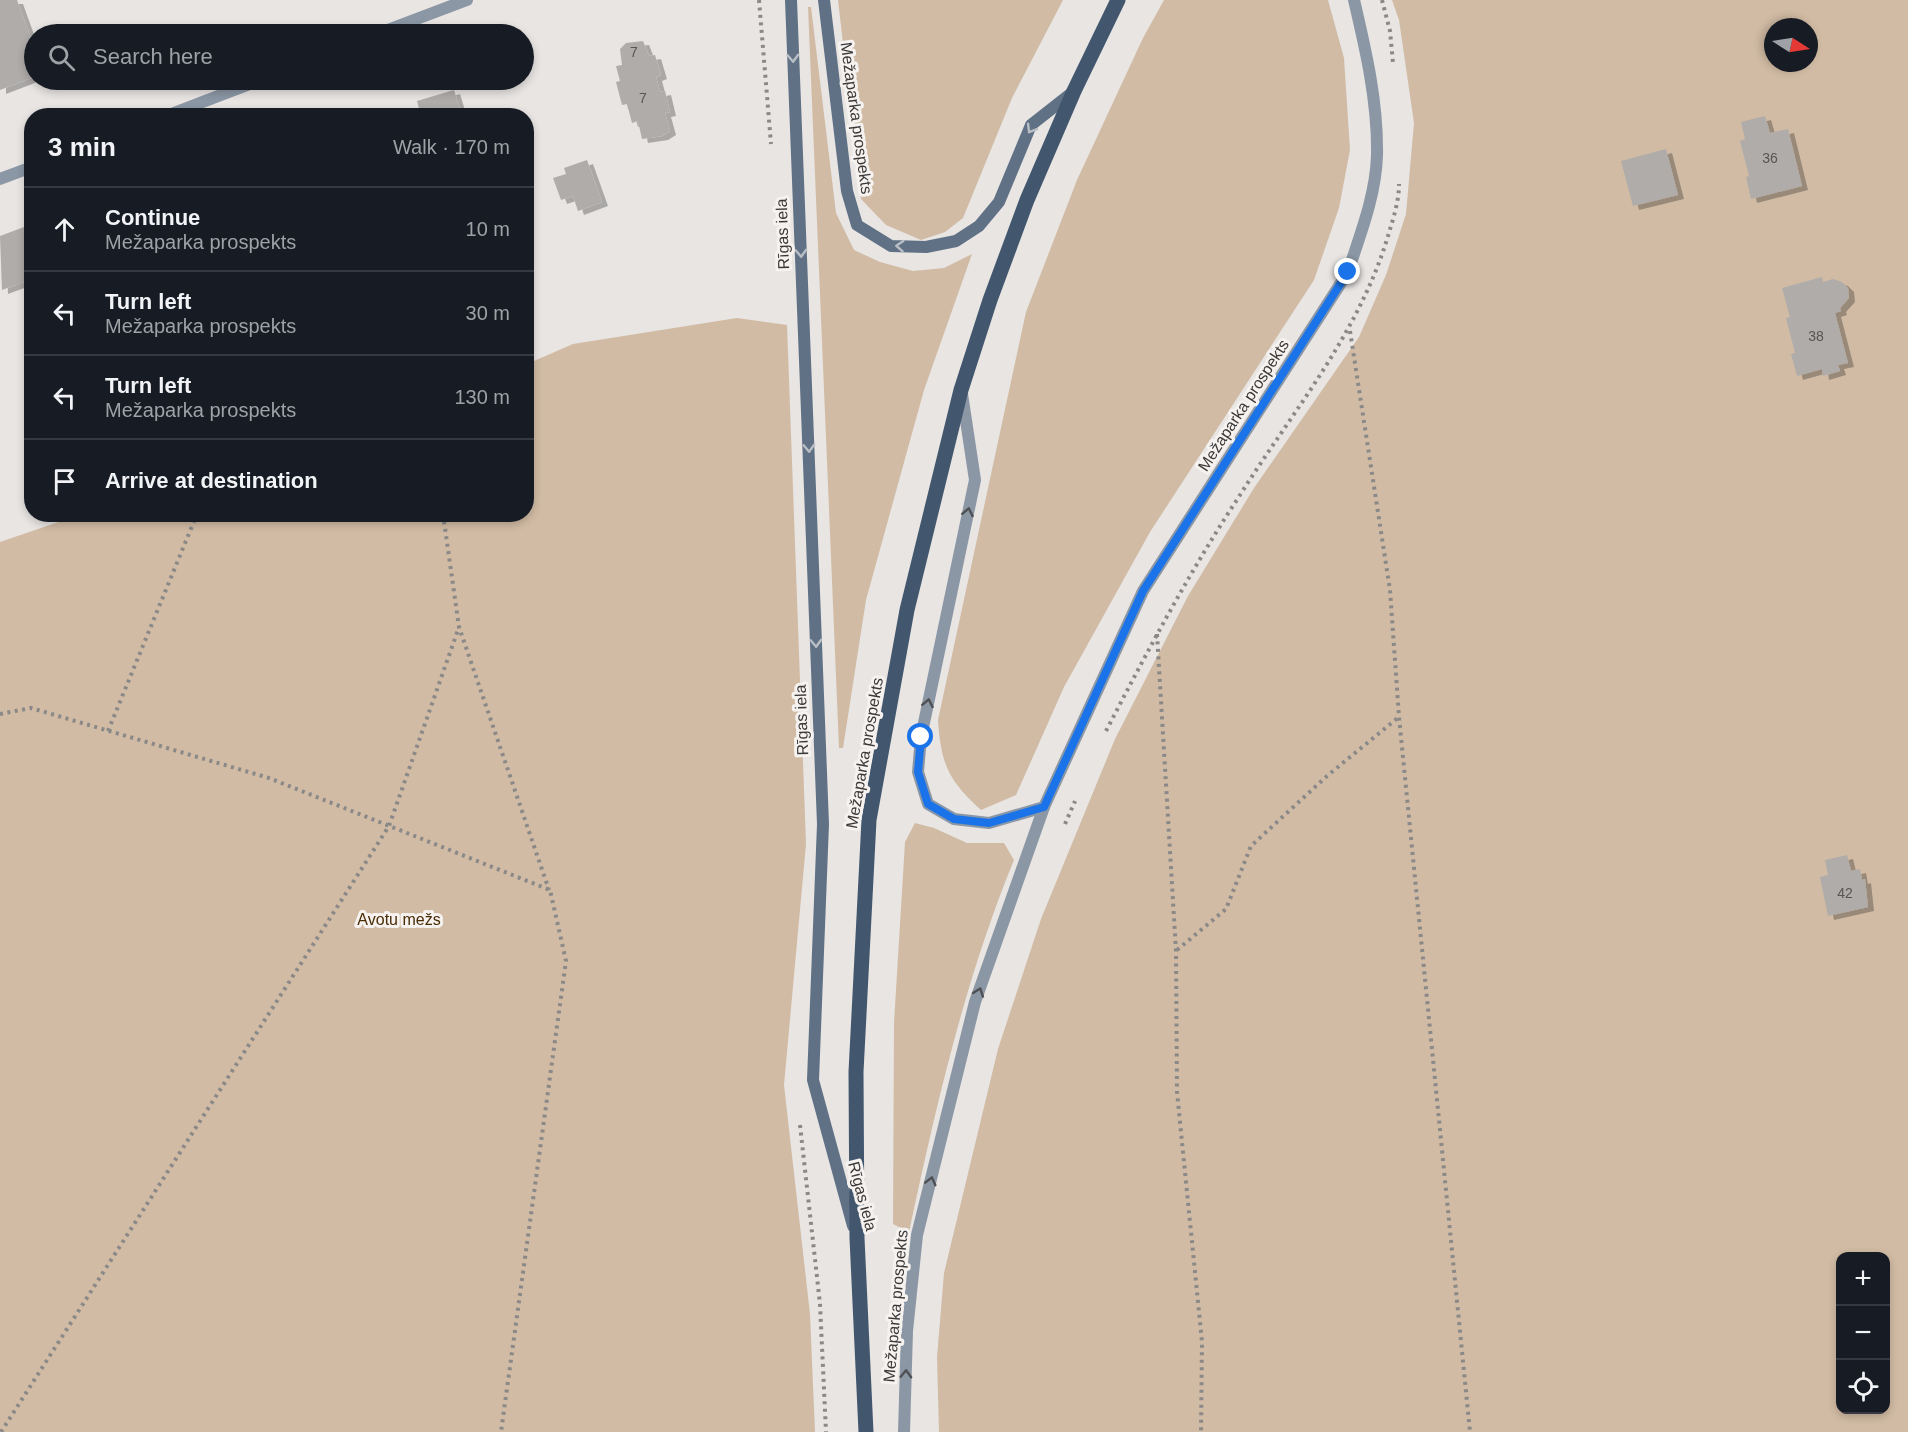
<!DOCTYPE html>
<meta charset="utf-8">
<style>
:root{--surface:#171b24;--page:#20242c;--text:#f1f3f6;--muted:#9ea1a6;--line:#363941}
body{margin:0;font-family:Arial,sans-serif;background:var(--page);color:var(--text)}
.controls{position:absolute;right:18px;bottom:18px;display:grid;overflow:hidden;border-radius:12px;box-shadow:0 3px 9px #0003}
.controls button{width:54px;height:54px;display:grid;place-items:center;padding:0;border:0;border-bottom:2px solid var(--line);background:var(--surface);color:var(--text);font:30px sans-serif}
.compass{position:absolute;left:1764px;top:18px;width:54px;height:54px;border-radius:50%;background:var(--surface);box-shadow:0 3px 9px #0003;rotate:102deg}
.stop{position:absolute;width:18px;height:18px;margin:-14px;border:4px solid #1a73e8;border-radius:50%;background:#fff}
.stop.end{background:#1a73e8;border-color:#fff;box-shadow:0 2px 6px #0008}
.list{margin:0;padding:0;list-style:none}
h2{display:flex;justify-content:space-between;align-items:center;height:78px;margin:0;padding:0 24px;font-size:26px}
h2 small{font-size:20px;font-weight:400;color:var(--muted)}
.list li{display:grid;grid-template-columns:39px 1fr auto;gap:18px;align-items:center;box-sizing:border-box;height:84px;padding:0 24px;border-top:2px solid var(--line)}
.list b{display:block;font-size:22px;white-space:nowrap}
.list p{margin:0;font-size:20px;white-space:nowrap;color:var(--muted)}
.list em{font-size:20px;font-style:normal;color:var(--muted)}
.icon{flex:none;width:33px;height:33px;fill:none;stroke:currentColor;stroke-width:2;stroke-linecap:round;stroke-linejoin:round}
.map{position:relative;flex:none;width:1908px;height:1432px;overflow:hidden}
.search{position:absolute;background:var(--surface);box-shadow:0 3px 9px #0003;left:24px;top:24px;width:510px;height:66px;display:flex;align-items:center;gap:15px;box-sizing:border-box;padding:0 21px;border-radius:33px;color:var(--muted);font-size:22px}
.panel{position:absolute;background:var(--surface);box-shadow:0 3px 9px #0003;left:24px;top:108px;width:510px;height:414px;border-radius:24px}
.map>svg:first-child{display:block}
</style>
<div class="map">
<svg width="1908" height="1432" viewBox="0 0 1908 1432">
<defs>
<filter id="shadow"><feDropShadow dx="6" dy="4" stdDeviation="0" flood-color="#0004"/></filter>
</defs>
<rect width="100%" height="100%" fill="#e8e5e3"/>
<!-- green -->
<g fill="#d1bba4" fill-rule="evenodd">
<polygon points="838,0 1063,0 1012,98 963,218 945,232 921,240 886,225 861,199"/>
<path d="M1164,0H1328L1344,58L1350,150L1339,208L1314,280L1150,532L1064,687L1016,795L981,810C948,780 941,764 938,720L1026,312L1077,180L1143,38Z"/>
<path d="M1392,0H1908V1432H939L937,1357L944,1273L998,1049L1041,919L1115,739L1188,596L1254,488L1359,337L1386,275L1406,214L1414,123L1399,20ZM1773,27H1809V63H1773ZM1840,1256H1886V1410H1840Z"/>
<polygon points="808,7 811,7 836,213 854,250 880,262 913,271 944,268 972,254 924,390 866,600 843,748 839,748"/>
<polygon points="737,318 787,325 806,844 784,1085 810,1314 815,1432 0,1432 0,542 82,514 526,514 527,364 573,344"/>
<path d="M915,823L934,828L967,843H1004L1014,860C965,979 936,1106 909,1232L893,1224L894,1023L905,842Z"/>
</g>
<!-- building -->
<g fill="#afacaa" filter="url(#shadow)">
<polygon points="0,0 17,0 34,47 34,77 0,90"/>
<polygon points="643,41 649,56 655,55 661,75 656,77 660,92 665,91 670,112 665,113 670,131 662,136 642,139 638,121 632,123 627,104 622,105 616,82 620,81 616,66 622,65 620,49 626,43"/>
<polygon points="454,90 462,116 421,116 417,101"/>
<polygon points="1765,116 1770,133 1788,129 1802,186 1751,199 1746,177 1749,176 1740,141 1745,139 1741,122"/>
<polygon points="1666,149 1678,195 1633,206 1621,161"/>
<polygon points="587,160 602,202 578,211 573,196 561,200 553,178 566,174 564,168"/>
<polygon points="32,224 32,279 2,290 0,236"/>
<polygon points="1822,277 1823,282 1833,279 1842,282 1848,288 1849,298 1840,308 1841,311 1835,313 1848,363 1838,365 1840,371 1823,376 1822,369 1797,376 1791,354 1795,353 1786,318 1790,317 1782,288"/>
<polygon points="1847,855 1851,871 1860,869 1862,880 1865,879 1868,907 1828,916 1820,877 1828,875 1825,860"/>
</g>
<g fill="none" stroke-linecap="round" stroke-linejoin="round">
<!-- path -->
<g stroke="#8b8988" stroke-width="4" stroke-dasharray="3 4.5" stroke-linecap="butt">
<polyline points="759,0 771,144"/>
<polyline points="1382,0 1390,31 1393,63"/>
<polyline points="1350,331 1390,590 1399,717 1470,1432"/>
<polyline points="443,514 459,627 549,890"/>
<polyline points="1157,634 1176,951 1177,1092 1202,1342 1201,1432"/>
<polyline points="0,714 31,708 269,778 550,890 566,961 501,1432"/>
<polyline points="108,731 197,514"/>
<path d="M1106,731C1148,650 1190,571 1240,495C1293,411 1359,333 1388,236C1393,219 1399,202 1399,184"/>
<polyline points="1065,824 1075,801"/>
<polyline points="1177,950 1226,909 1251,846 1327,776 1399,717"/>
<polyline points="800,1125 820,1304 826,1432"/>
<polyline points="1,1432 389,826 459,627"/>
</g>
<!-- street -->
<g stroke="#8b97a5" stroke-width="12">
<polyline points="377,34 467,0"/>
<polyline points="166,116 260,80"/>
<polyline points="0,179 32,167"/>
<polyline points="962,394 975,480 921,737 918,772 928,804 954,819 989,823 1044,807"/>
<path d="M904,1432L907,1331L917,1235L975,1002L1044,807L1143,591L1348,272C1360,235 1376,195 1377,155C1378,103 1366,51 1354,0"/>
</g>
<!-- secondary -->
<g stroke="#607185" stroke-width="12">
<polyline points="791,0 823,824 813,1080 853,1226"/>
<polyline points="824,0 847,191 857,225 891,246 926,247 956,241 979,226 999,202 1031,125 1073,92"/>
</g>
<!-- primary -->
<polyline stroke="#42576e" stroke-width="15" points="866,1432 857,1238 856,1072 869,820 907,610 961,390 990,300 1027,200 1074,91 1118,0"/>
</g>
<!-- one-way arrows -->
<defs><path id="oneway-chevron" d="M-2-3.5L2.5 0L-2 3.5" fill="none" stroke-width="1.6" stroke-linecap="round" stroke-linejoin="round" transform="scale(1.5)"/></defs>
<g stroke="#b9bec5">
<use href="#oneway-chevron" transform="translate(793 58) rotate(88)"/>
<use href="#oneway-chevron" transform="translate(1031 129) rotate(121)"/>
<use href="#oneway-chevron" transform="translate(900 246) rotate(-176)"/>
<use href="#oneway-chevron" transform="translate(801 253) rotate(88)"/>
<use href="#oneway-chevron" transform="translate(809 448) rotate(88)"/>
<use href="#oneway-chevron" transform="translate(816 643) rotate(88)"/>
</g>
<g stroke="#4e5053">
<use href="#oneway-chevron" transform="translate(968 512) rotate(-78)"/>
<use href="#oneway-chevron" transform="translate(928 703) rotate(-78)"/>
<use href="#oneway-chevron" transform="translate(979 992) rotate(-70)"/>
<use href="#oneway-chevron" transform="translate(931 1181) rotate(-76)"/>
<use href="#oneway-chevron" transform="translate(906 1374) rotate(-88)"/>
</g>
<g fill="none" stroke-linecap="round" stroke-linejoin="round">
<!-- route -->
<polyline stroke="#1a73e8" stroke-width="8" points="921,737 918,772 928,804 954,819 989,823 1044,807 1143,591 1348,272"/>
</g>
<g text-anchor="middle" stroke-width="6" stroke-linejoin="round" paint-order="stroke">
<!-- number labels -->
<g font-size="14" fill="#575654">
<text x="634" y="57">7</text>
<text x="643" y="103">7</text>
<text x="1770" y="163">36</text>
<text x="1816" y="341">38</text>
<text x="1845" y="898">42</text>
</g>
<!-- street labels -->
<g font-size="16" fill="#3a3938" stroke="#f5f2f0">
<text transform="translate(857 118) rotate(82)" y="6">Mežaparka prospekts</text>
<text transform="translate(782 234) rotate(-92)" y="6">Rīgas iela</text>
<text transform="translate(1243 405) rotate(-57)" y="6">Mežaparka prospekts</text>
<text transform="translate(801 720) rotate(-92)" y="6">Rīgas iela</text>
<text transform="translate(864 753) rotate(-80)" y="6">Mežaparka prospekts</text>
<text transform="translate(863 1196) rotate(75)" y="6">Rīgas iela</text>
<text transform="translate(895 1306) rotate(-85)" y="6">Mežaparka prospekts</text>
</g>
<!-- park labels -->
<g font-size="16" fill="#492b04" stroke="#f5f2f0">
<text x="399" y="925">Avotu mežs</text>
</g>
</g>
</svg>
<div class="controls">
<button>+</button>
<button>−</button>
<button><svg class="icon" aria-label="locate" viewBox="0 0 24 24"><circle cx="12" cy="12" r="6"/><path d="M12 2v4M12 18v4M2 12h4M18 12h4"/></svg></button>
</div>
<svg class="compass" viewBox="-18 -18 36 36"><path d="M0-13l5 13h-10z" fill="#e53935"/><path d="M0 13l5-13h-10z" fill="#9ea1a6"/></svg>
<div class="stop" style="left:921px;top:737px"></div>
<div class="stop end" style="left:1348px;top:272px"></div>
<div class="search"><svg class="icon" aria-label="search" viewBox="0 0 24 24"><circle cx="10" cy="10" r="6"/><path d="M15 15l6 6"/></svg>Search here</div>
<section class="panel">
<h2>3 min<small>Walk · 170 m</small></h2>
<ul class="list">
<li><svg class="icon" aria-label="ahead" viewBox="0 0 24 24"><path d="M12 20V5M6 11l6-6 6 6"/></svg><div><b>Continue</b><p>Mežaparka prospekts</p></div><em>10 m</em></li>
<li><svg class="icon" aria-label="left" viewBox="0 0 24 24"><path d="M17 20v-9H6M10 6l-5 5 5 5"/></svg><div><b>Turn left</b><p>Mežaparka prospekts</p></div><em>30 m</em></li>
<li><svg class="icon" aria-label="left" viewBox="0 0 24 24"><path d="M17 20v-9H6M10 6l-5 5 5 5"/></svg><div><b>Turn left</b><p>Mežaparka prospekts</p></div><em>130 m</em></li>
<li><svg class="icon" aria-label="arrive" viewBox="0 0 24 24"><path d="M6 21V4h12l-3 4 3 4H6"/></svg><div><b>Arrive at destination</b></div></li>
</ul>
</section>
</div>
